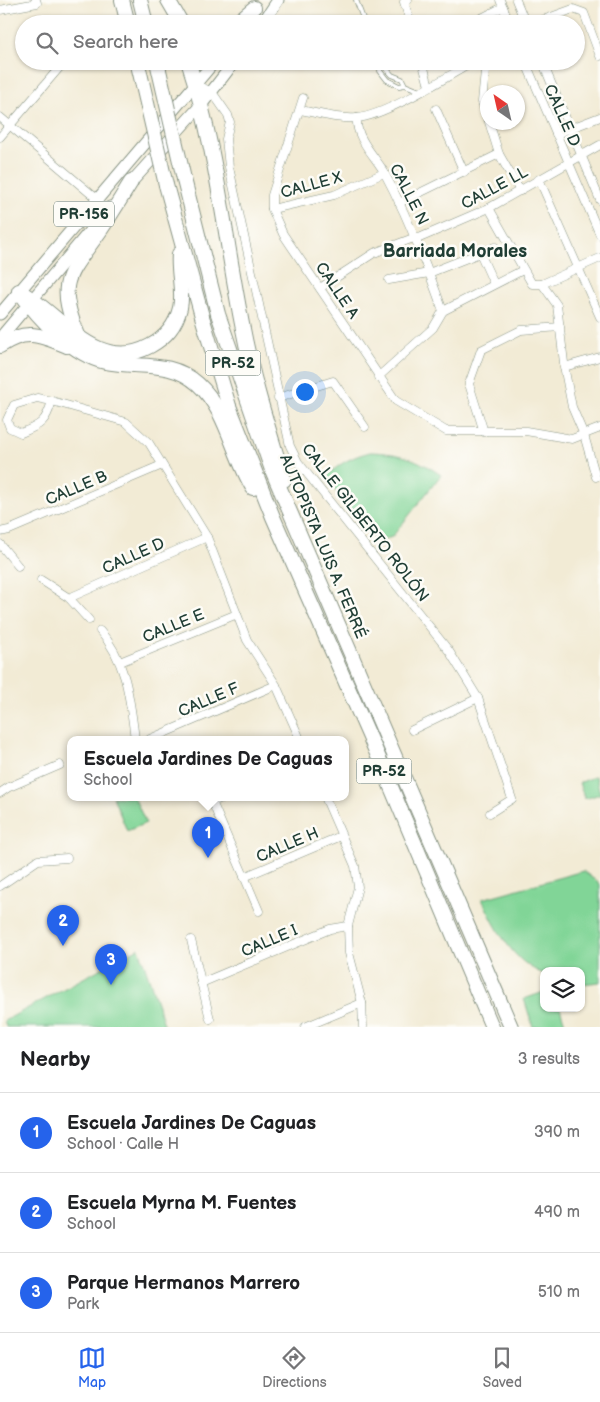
<!DOCTYPE html>
<meta charset="utf-8">
<style>
:root{--surface:#fff;--page:#f6f6f6;--text:#202124;--muted:#757577;--line:#e0e0e0;--accent:#2563eb}
body{margin:0;font-family:"Balsamiq Sans",sans-serif;background:var(--page);color:var(--text)}
.controls{position:absolute;right:15px;bottom:15px;display:grid;overflow:hidden;border-radius:10px;box-shadow:0 1px 4px #0004}
.controls button{width:45px;height:45px;display:grid;place-items:center;padding:0;border:0;border-bottom:1px solid var(--line);background:var(--surface);color:var(--text);font:25px sans-serif}
.compass{position:absolute;left:480px;top:85px;width:45px;height:45px;border-radius:50%;background:var(--surface);box-shadow:0 1px 4px #0004;rotate:326deg}
.you{position:absolute;left:304px;top:391px;width:18px;height:18px;margin:-12px;border:4px solid #fff;border-radius:50%;background:#1a73e8;box-shadow:0 0 0 8px #1a73e833}
.badge{display:grid;place-items:center;width:32px;height:32px;border-radius:50%;background:var(--accent);color:#fff;font-size:16px;font-weight:700}
.pin{position:absolute;translate:-50% -41px;filter:drop-shadow(0 1px 2px #0008)}
.pin::after{content:'';position:absolute;top:26px;width:18px;height:15px;background:inherit;clip-path:polygon(0 0,100% 0,50% 100%)}
.popup{position:absolute;left:67px;top:736px;width:282px;height:65px;box-sizing:border-box;display:grid;place-content:center;border-radius:10px;background:var(--surface);filter:drop-shadow(0 1px 4px #0005);font-size:16px;white-space:nowrap;color:var(--muted)}
.popup b{font-size:19px;color:var(--text)}
.popup::after{content:'';position:absolute;left:50%;top:100%;margin-left:-10px;border:10px solid transparent;border-top-color:var(--surface)}
.list{margin:0;padding:0;list-style:none}
h2{display:flex;justify-content:space-between;align-items:center;height:65px;margin:0;padding:0 20px;font-size:21px}
h2 small{font-size:16px;font-weight:400;color:var(--muted)}
.list li{display:grid;grid-template-columns:32px 1fr auto;gap:15px;align-items:center;box-sizing:border-box;height:80px;padding:0 20px;border-top:1px solid var(--line)}
.list b{display:block;font-size:19px;white-space:nowrap}
.list p{margin:0;font-size:16px;white-space:nowrap;color:var(--muted)}
.list em{font-size:16px;font-style:normal;color:var(--muted)}
.icon{flex:none;width:28px;height:28px;fill:none;stroke:currentColor;stroke-width:2;stroke-linecap:round;stroke-linejoin:round}
.map{position:relative;flex:none;width:600px;height:1027px;overflow:hidden}
.search{position:absolute;background:var(--surface);box-shadow:0 1px 4px #0004;left:15px;right:15px;top:15px;height:55px;display:flex;align-items:center;gap:12px;box-sizing:border-box;padding:0 18px;border-radius:28px;color:var(--muted);font-size:19px}
.sheet{height:305px;background:var(--surface)}
nav{display:flex;justify-content:space-around;align-items:center;box-sizing:border-box;height:70px;border-top:1px solid var(--line);background:var(--surface);font-size:14px;color:var(--muted)}
nav a{display:grid;justify-items:center;gap:2px}
nav .on{color:var(--accent)}
.map>svg:first-child{display:block}
</style>
<div class="map">
<svg width="600" height="1027" viewBox="0 0 600 1027">
<rect width="100%" height="100%" fill="#fdfcf7"/>
<filter id="ink" filterUnits="userSpaceOnUse"><feTurbulence type="fractalNoise" baseFrequency=".02" numOctaves="2"/><feDisplacementMap in="SourceGraphic" scale="10" xChannelSelector="R" yChannelSelector="G"/><feConvolveMatrix kernelMatrix="1 2 1 2 8 2 1 2 1" color-interpolation-filters="sRGB"/></filter>
<filter id="wash" filterUnits="userSpaceOnUse"><feTurbulence type="fractalNoise" baseFrequency=".0096" numOctaves="4" result="noise"/><feDisplacementMap in="SourceGraphic" scale="20" xChannelSelector="R" yChannelSelector="G"/><feGaussianBlur stdDeviation="1.12" result="paint"/><feColorMatrix in="noise" values="0 0 0 0 0 0 0 0 0 0 0 0 0 0 0 0 0 1.4 0 .05"/><feComposite in="paint" operator="in"/></filter>
<g filter="url(#wash)">
<rect width="100%" height="100%" fill="#f2ebd5"/>
<!-- green -->
<g fill="#81d597" stroke="#508966">
<path d="M370,452C400,453 416,458 441,475L392,537L379,541L373,536L325,478C338,464 351,457 370,452Z"/>
<polygon points="596,776 600,794 585,799 579,783"/>
<polygon points="113,797 134,797 146,823 127,831"/>
<path d="M583,871L600,884V982L581,984V971H544V974C512,962 496,928 482,899Z"/>
<polygon points="139,948 165,1027 6,1027 4,1021"/>
<polygon points="544,992 544,1008 560,1008 566,1027 533,1027 524,999"/>
</g>
</g>
<g filter="url(#ink)">
<g fill="none" stroke-linecap="round" stroke-linejoin="round">
<defs>
<g id="service">
<polyline points="356,0 365,24"/>
<polyline points="405,85 402,79 392,75 385,67 381,66 380,71 387,80 399,86 405,85 420,91"/>
</g>
<g id="minor">
<polyline points="408,0 404,2 411,24"/>
<polyline points="500,0 510,24"/>
<polyline points="516,0 526,24"/>
<polyline points="0,10 37,3 36,0"/>
<polyline points="470,24 503,7"/>
<polyline points="532,24 573,9 584,13 600,56"/>
<polyline points="422,61 429,86"/>
<polyline points="483,61 485,72 482,102 488,119"/>
<polyline points="525,61 600,235"/>
<polyline points="542,61 600,200"/>
<polyline points="196,85 212,92 228,115 230,122 226,139 229,167 290,446 298,462 449,651 478,698 512,799 490,813"/>
<polyline points="303,98 272,195 272,209 283,234 396,401 446,431 526,431 572,439 600,428"/>
<polyline points="436,109 464,172"/>
<path d="M300,110C318,113 339,120 357,118C385,116 448,76 475,61"/>
<polyline points="0,117 97,199"/>
<path d="M357,118C355,138 375,156 384,172C408,217 426,263 443,311L433,328L378,377"/>
<polyline points="489,122 499,154 520,191"/>
<polyline points="556,134 600,117"/>
<polyline points="0,137 65,61"/>
<polyline points="539,179 600,317"/>
<polyline points="399,203 499,154"/>
<polyline points="489,208 532,284 542,284 557,305 565,371 572,407 584,435 596,477"/>
<polyline points="272,209 334,195 384,173"/>
<polyline points="417,239 489,208 600,145"/>
<polyline points="480,253 494,284"/>
<polyline points="389,280 429,273 495,247"/>
<polyline points="542,284 600,258"/>
<polyline points="320,288 374,253 416,237"/>
<polyline points="443,311 523,270"/>
<polyline points="564,367 600,357"/>
<path d="M37,398L52,401C46,422 41,425 21,433L10,428L7,420L14,405Z"/>
<polyline points="278,398 333,381 365,427"/>
<polyline points="52,401 126,422 149,443 207,537 247,640 276,685 300,739"/>
<polyline points="484,432 469,384 481,350 521,330 560,327"/>
<polyline points="0,532 9,530 162,465"/>
<polyline points="0,544 18,566"/>
<polyline points="41,580 69,598 89,620"/>
<polyline points="69,598 207,537"/>
<path d="M100,631C127,661 130,701 135,739"/>
<polyline points="120,662 237,614"/>
<polyline points="412,730 478,698"/>
<polyline points="150,739 276,685"/>
<polyline points="0,793 9,787 60,765"/>
<polyline points="210,797 259,911"/>
<polyline points="325,797 355,866 358,887 348,926 349,953 362,1003 363,1027"/>
<polyline points="212,802 224,797"/>
<polyline points="244,877 341,836"/>
<polyline points="0,886 38,860 67,858"/>
<polyline points="191,940 210,1019"/>
<polyline points="201,983 330,929 348,926"/>
<polyline points="305,1027 362,1003"/>
</g>
<g id="primary">
<polyline points="262,24 278,0"/>
<polyline points="127,187 202,104 235,61"/>
<polyline points="0,314 215,61"/>
<polyline points="0,338 110,207"/>
</g>
<g id="motorway">
<polyline points="122,0 128,24"/>
<polyline points="140,0 146,24"/>
<polyline points="168,0 182,24"/>
<polyline points="235,24 254,8"/>
<polyline points="137,61 140,73"/>
<path d="M188,61C217,147 225,241 243,329C253,381 269,430 284,480"/>
<polyline points="184,179 218,314 272,470 511,1027"/>
<polyline points="166,185 203,320 229,406 273,517 375,749 492,1027"/>
<path d="M19,291C38,317 72,355 105,362C139,369 170,359 198,384C227,410 233,456 253,488"/>
<path d="M24,294C64,318 98,374 150,346C165,338 176,325 180,308C184,290 177,272 179,254"/>
<path d="M78,335C55,280 69,275 100,231C111,215 121,198 131,182"/>
<path d="M0,346C26,328 40,335 67,346"/>
</g>
</defs>
<!-- service casing -->
<use href="#service" stroke="#889484" stroke-width="5.5"/>
<!-- minor casing -->
<use href="#minor" stroke="#889484" stroke-width="9"/>
<!-- primary casing -->
<use href="#primary" stroke="#889484" stroke-width="13"/>
<!-- motorway casing -->
<use href="#motorway" stroke="#889484" stroke-width="16"/>
<!-- service -->
<use href="#service" stroke="#fff" stroke-width="4"/>
<!-- minor -->
<use href="#minor" stroke="#fff" stroke-width="8"/>
<!-- primary -->
<use href="#primary" stroke="#fff" stroke-width="11"/>
<!-- motorway -->
<use href="#motorway" stroke="#fff" stroke-width="14"/>
<defs>
<g id="motorway-bridge">
<polyline points="158,66 184,179"/>
<polyline points="140,73 166,185"/>
</g>
</defs>
<!-- motorway-bridge casing -->
<use href="#motorway-bridge" stroke="#889484" stroke-width="16" stroke-linecap="butt"/>
<!-- motorway-bridge -->
<use href="#motorway-bridge" stroke="#fff" stroke-width="14"/>
</g>
</g>
<g text-anchor="middle" stroke-width="5" stroke-linejoin="round" paint-order="stroke">
<!-- shield labels -->
<g fill="#fdfcf7" stroke="#62766e" stroke-width="1">
<rect x="54" y="201.5" width="60" height="25" rx="4"/>
<rect x="205.5" y="350.5" width="55" height="25" rx="4"/>
<rect x="356.5" y="758.5" width="55" height="25" rx="4"/>
</g>
<g font-size="15" font-weight="bold" fill="#1f3d34">
<text x="84" y="219">PR-156</text>
<text x="233" y="368">PR-52</text>
<text x="384" y="776">PR-52</text>
</g>
<!-- street labels -->
<g font-size="16" fill="#1f3d34" stroke="#fdfcf7">
<text transform="translate(563 115) rotate(66)" y="6">CALLE D</text>
<text transform="translate(311 184) rotate(-15)" y="6">CALLE X</text>
<text transform="translate(494 187) rotate(-28)" y="6">CALLE LL</text>
<text transform="translate(410 194) rotate(63)" y="6">CALLE N</text>
<text transform="translate(338 290) rotate(56)" y="6">CALLE A</text>
<text transform="translate(76 487) rotate(-23)" y="6">CALLE B</text>
<text transform="translate(366 522) rotate(52)" y="6">CALLE GILBERTO ROLÓN</text>
<text transform="translate(324 546) rotate(67)" y="6">AUTOPISTA LUIS A. FERRÉ</text>
<text transform="translate(133 555) rotate(-24)" y="6">CALLE D</text>
<text transform="translate(173 625) rotate(-22)" y="6">CALLE E</text>
<text transform="translate(208 699) rotate(-23)" y="6">CALLE F</text>
<text transform="translate(287 844) rotate(-23)" y="6">CALLE H</text>
<text transform="translate(269 940) rotate(-23)" y="6">CALLE I</text>
</g>
<!-- neighbourhood labels -->
<g font-size="18" font-weight="bold" fill="#1f3d34" stroke="#fdfcf7">
<text x="455" y="257">Barriada Morales</text>
</g>
</g>
</svg>
<div class="controls">
<button><svg class="icon" aria-label="layers" viewBox="0 0 24 24"><path d="M12 4l9 5-9 5-9-5zM3 14l9 5 9-5"/></svg></button>
</div>
<svg class="compass" viewBox="-18 -18 36 36"><path d="M0-13l5 13h-10z" fill="#e53935"/><path d="M0 13l5-13h-10z" fill="#757577"/></svg>
<div class="you"></div>
<div class="pin badge" style="left:208px;top:858px">1</div>
<div class="popup"><b>Escuela Jardines De Caguas</b>School</div>
<div class="pin badge" style="left:63px;top:946px">2</div>
<div class="pin badge" style="left:111px;top:985px">3</div>
<div class="search"><svg class="icon" aria-label="search" viewBox="0 0 24 24"><circle cx="10" cy="10" r="6"/><path d="M15 15l6 6"/></svg>Search here</div>
</div>
<section class="sheet">
<h2>Nearby<small>3 results</small></h2>
<ul class="list">
<li><span class="badge">1</span><div><b>Escuela Jardines De Caguas</b><p>School · Calle H</p></div><em>390 m</em></li>
<li><span class="badge">2</span><div><b>Escuela Myrna M. Fuentes</b><p>School</p></div><em>490 m</em></li>
<li><span class="badge">3</span><div><b>Parque Hermanos Marrero</b><p>Park</p></div><em>510 m</em></li>
</ul>
</section>
<nav>
<a class="on"><svg class="icon" aria-label="map" viewBox="0 0 24 24"><path d="M3 6l6-2 6 2 6-2v14l-6 2-6-2-6 2zM9 4v14M15 6v14"/></svg>Map</a>
<a><svg class="icon" aria-label="directions" viewBox="0 0 24 24"><path d="M12 3l9 9-9 9-9-9zM9 14v-3h6M13 9l2 2-2 2"/></svg>Directions</a>
<a><svg class="icon" aria-label="saved" viewBox="0 0 24 24"><path d="M7 4h10v16l-5-4-5 4z"/></svg>Saved</a>
</nav>
